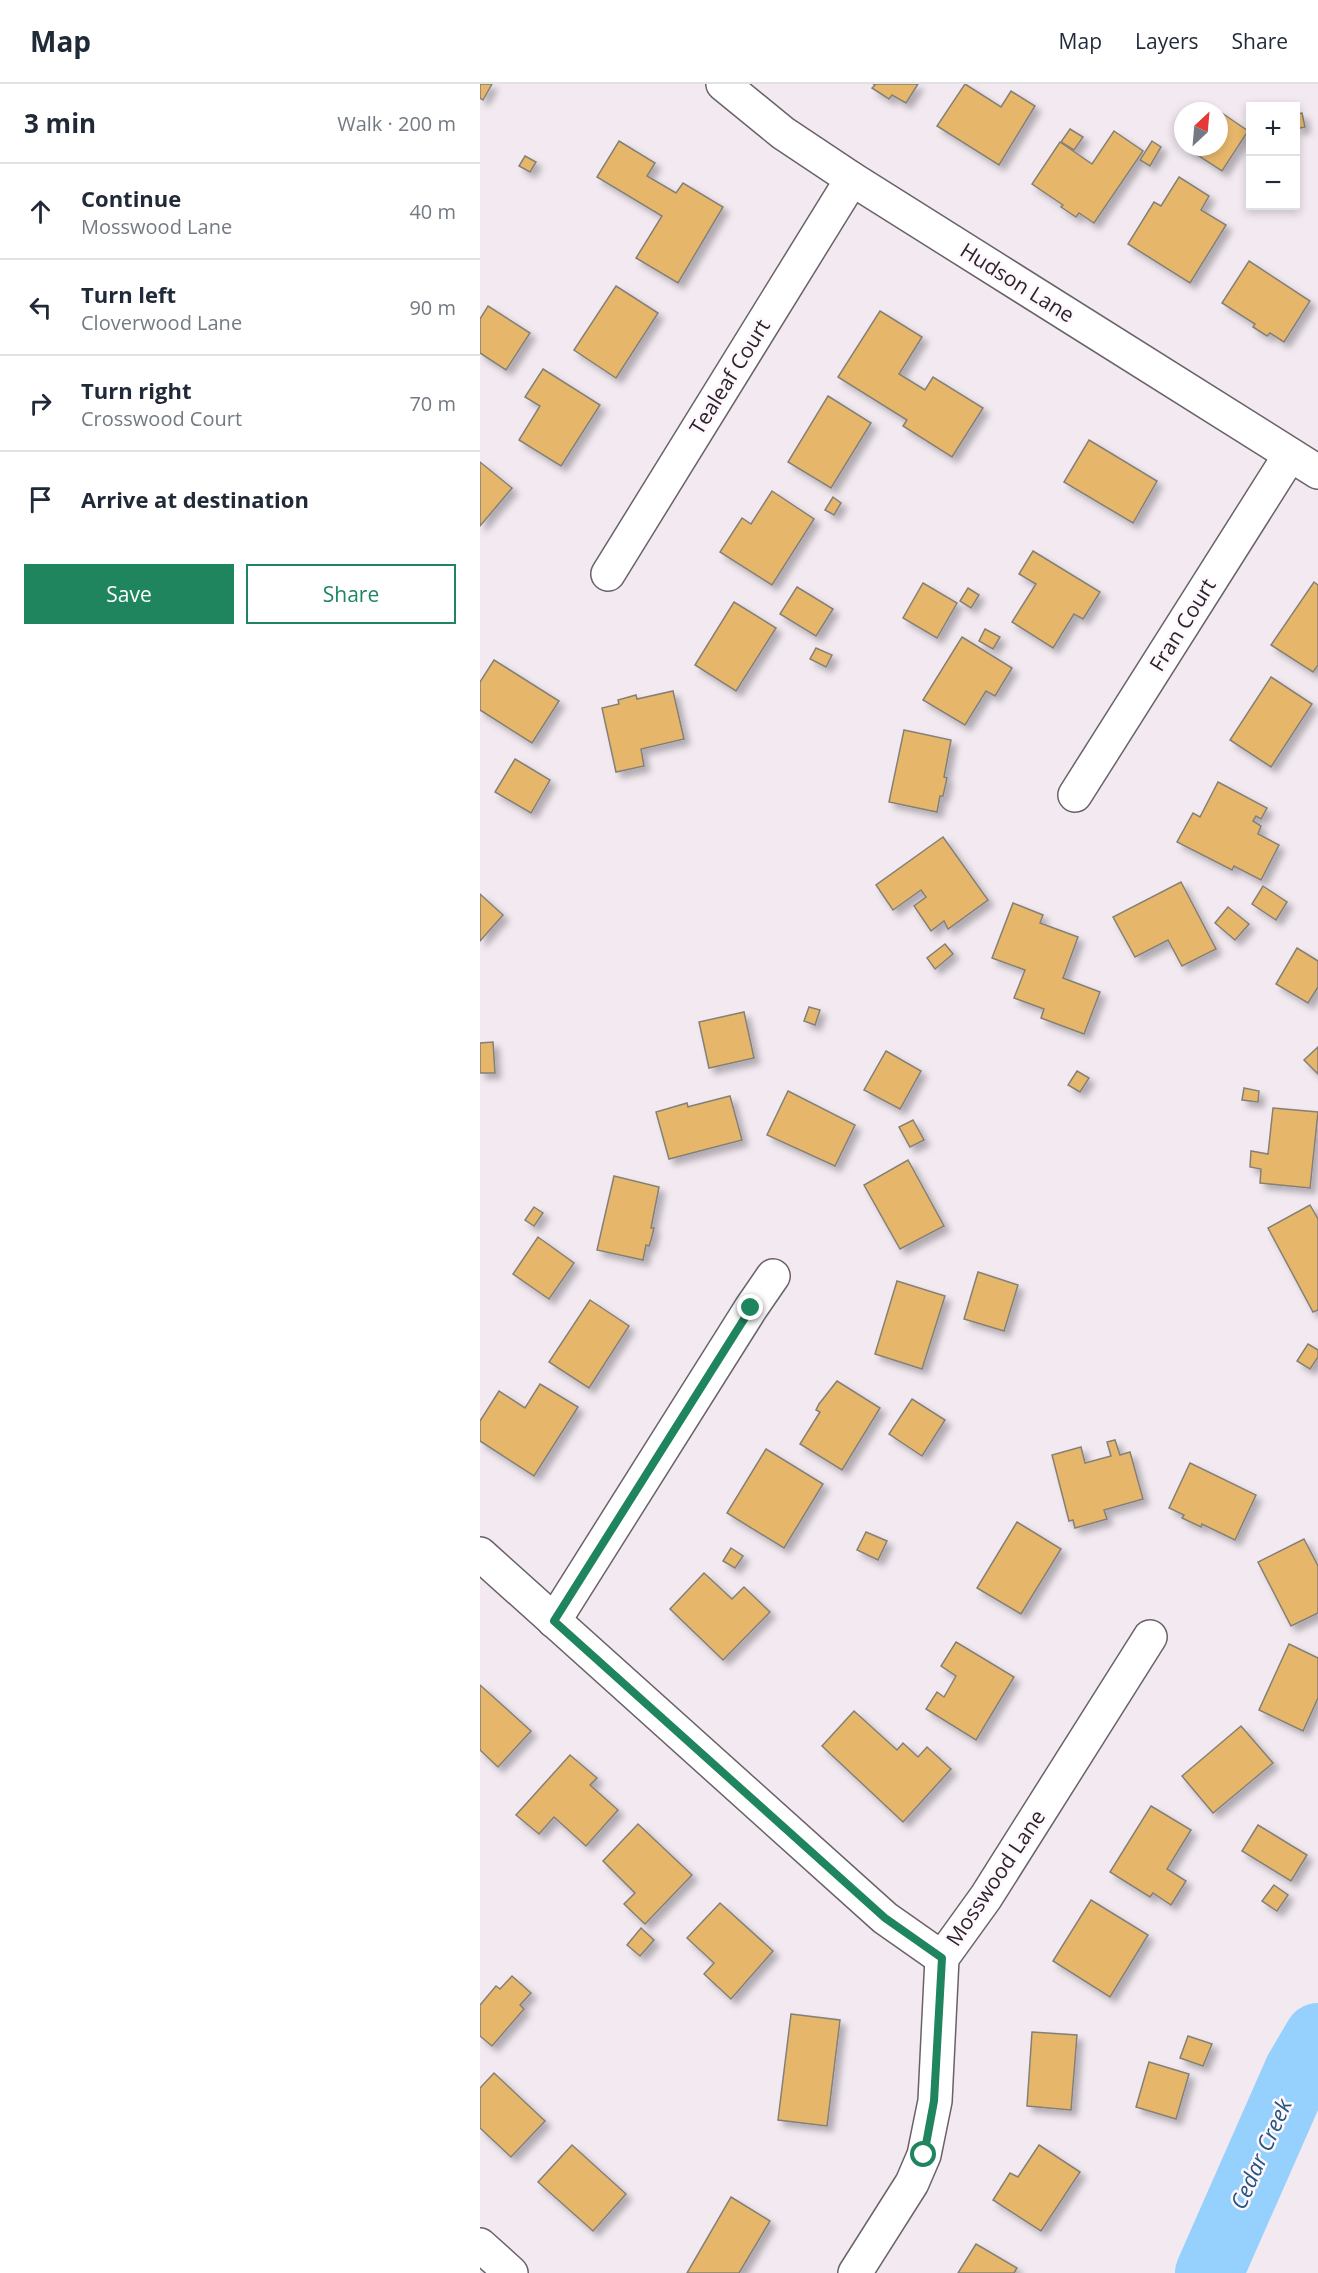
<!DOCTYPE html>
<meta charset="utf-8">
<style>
:root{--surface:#fff;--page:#f2f2f3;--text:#1f2937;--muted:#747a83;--line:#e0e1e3;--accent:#1f855f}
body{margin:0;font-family:"Open Sans",sans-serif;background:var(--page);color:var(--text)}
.controls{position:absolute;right:18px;top:18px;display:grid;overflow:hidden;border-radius:0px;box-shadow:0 3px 9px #0003}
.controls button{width:54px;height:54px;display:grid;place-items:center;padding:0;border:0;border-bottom:2px solid var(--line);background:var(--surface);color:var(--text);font:30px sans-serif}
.compass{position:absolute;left:694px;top:18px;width:54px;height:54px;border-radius:50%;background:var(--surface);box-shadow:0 3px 9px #0003;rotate:26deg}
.stop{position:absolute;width:18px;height:18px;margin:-14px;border:4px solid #1f855f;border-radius:50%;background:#fff}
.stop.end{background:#1f855f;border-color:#fff;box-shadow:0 2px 6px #0008}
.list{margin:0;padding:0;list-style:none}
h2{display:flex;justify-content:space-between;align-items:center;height:78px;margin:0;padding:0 24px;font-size:26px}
h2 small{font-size:20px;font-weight:400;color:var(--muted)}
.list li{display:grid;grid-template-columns:39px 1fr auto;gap:18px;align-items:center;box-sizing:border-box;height:96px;padding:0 24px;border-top:2px solid var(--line)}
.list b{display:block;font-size:22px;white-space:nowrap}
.list p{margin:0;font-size:20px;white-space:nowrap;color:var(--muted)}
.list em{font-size:20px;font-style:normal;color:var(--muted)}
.actions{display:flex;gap:12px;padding:18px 24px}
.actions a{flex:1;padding:14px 0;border:2px solid var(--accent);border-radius:0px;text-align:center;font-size:21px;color:var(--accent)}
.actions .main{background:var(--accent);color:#fff}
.icon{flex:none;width:33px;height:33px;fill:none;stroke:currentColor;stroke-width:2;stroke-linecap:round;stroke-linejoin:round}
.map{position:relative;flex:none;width:838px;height:2189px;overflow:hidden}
header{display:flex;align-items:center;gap:36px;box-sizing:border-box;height:84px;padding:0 30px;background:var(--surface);border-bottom:2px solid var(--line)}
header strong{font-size:28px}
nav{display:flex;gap:33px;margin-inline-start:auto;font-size:21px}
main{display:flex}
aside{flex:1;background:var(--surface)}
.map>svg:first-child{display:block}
</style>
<header>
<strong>Map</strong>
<nav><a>Map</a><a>Layers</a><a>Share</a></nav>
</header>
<main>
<aside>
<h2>3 min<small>Walk · 200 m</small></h2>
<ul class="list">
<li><svg class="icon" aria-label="ahead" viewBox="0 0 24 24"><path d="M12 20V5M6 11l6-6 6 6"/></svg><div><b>Continue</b><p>Mosswood Lane</p></div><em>40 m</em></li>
<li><svg class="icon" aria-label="left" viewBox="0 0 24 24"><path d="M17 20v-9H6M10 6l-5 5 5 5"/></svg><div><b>Turn left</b><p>Cloverwood Lane</p></div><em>90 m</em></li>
<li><svg class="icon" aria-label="right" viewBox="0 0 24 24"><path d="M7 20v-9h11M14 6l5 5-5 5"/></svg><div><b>Turn right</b><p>Crosswood Court</p></div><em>70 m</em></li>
<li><svg class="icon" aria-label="arrive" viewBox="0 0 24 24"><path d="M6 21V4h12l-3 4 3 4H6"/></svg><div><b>Arrive at destination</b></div></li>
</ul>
<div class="actions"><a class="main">Save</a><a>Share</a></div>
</aside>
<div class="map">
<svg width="838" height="2189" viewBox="0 0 838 2189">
<defs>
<filter id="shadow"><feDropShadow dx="5.5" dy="5.5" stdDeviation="3" flood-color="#0004"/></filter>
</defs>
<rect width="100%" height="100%" fill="#f2e9f1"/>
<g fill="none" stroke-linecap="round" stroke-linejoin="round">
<!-- river -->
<polyline stroke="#96d0fd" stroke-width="68" points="729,2189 818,1987 838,1953"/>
</g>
<!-- building -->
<g fill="#e6b76b" stroke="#858077" stroke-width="1.5" filter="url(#shadow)">
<polygon points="0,0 12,0 3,16 0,14"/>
<polygon points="393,0 438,0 426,19 412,11 409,15 392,4 395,1"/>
<polygon points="485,0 521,23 531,7 555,22 519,81 457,42"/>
<polygon points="739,27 768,47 742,87 705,63 739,63"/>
<polygon points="822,29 825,43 816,45 816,30"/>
<polygon points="590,45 603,53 594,66 581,58"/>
<polygon points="634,47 663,67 614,139 599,129 596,133 581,123 583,121 552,100 580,58 612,80"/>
<polygon points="139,57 175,79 167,92 196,109 203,99 243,123 198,199 156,174 182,132 117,93"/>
<polygon points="672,57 681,63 670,82 660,76"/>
<polygon points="45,72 56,78 50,88 39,82"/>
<polygon points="699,93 729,112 721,126 746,141 710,199 648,160 674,118 681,122"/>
<polygon points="769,177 830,217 804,258 790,249 787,252 773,243 775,240 742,219"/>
<polygon points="136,202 178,229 136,294 94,266"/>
<polygon points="8,222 50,249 26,286 0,269 0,235"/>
<polygon points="400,227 442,253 419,290 445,306 453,293 503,324 472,373 423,342 427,336 358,293"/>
<polygon points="63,285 120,321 81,382 39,356 60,322 45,313"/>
<polygon points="348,312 391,339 351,404 308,378"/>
<polygon points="609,356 677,397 653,439 584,398"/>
<polygon points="0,378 32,404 0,442"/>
<polygon points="292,407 334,435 292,501 240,468 262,434 271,440"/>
<polygon points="353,413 361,419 354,431 345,426"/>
<polygon points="553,467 620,508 603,535 594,530 573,564 532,538 556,500 539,490"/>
<polygon points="834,498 838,501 838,581 833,588 791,561"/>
<polygon points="443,499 477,519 457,554 423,534"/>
<polygon points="317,503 353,525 336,552 300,530"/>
<polygon points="488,504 499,511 491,524 480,517"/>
<polygon points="254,518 296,544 256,607 215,581"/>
<polygon points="505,545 520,553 513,565 499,557"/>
<polygon points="482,553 532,584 515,612 506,607 485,641 443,616"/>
<polygon points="336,564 352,571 346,583 330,575"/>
<polygon points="14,576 79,617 52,659 0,626 0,598"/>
<polygon points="791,593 832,620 791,683 750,656"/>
<polygon points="193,607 204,655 161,665 164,682 136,688 122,624 139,620 138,616 156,611 157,615"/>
<polygon points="424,646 471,656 464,693 467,694 463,712 460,712 457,728 409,718"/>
<polygon points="35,675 70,696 51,729 15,708"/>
<polygon points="738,698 787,724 781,735 776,732 773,737 781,742 778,750 799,761 781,796 754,782 752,786 697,758 713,729 720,733"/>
<polygon points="463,753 508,816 468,845 464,837 451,847 434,822 446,813 441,806 413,826 396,801"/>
<polygon points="701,798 736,865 702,882 688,856 655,873 633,833"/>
<polygon points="783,802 807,818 796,836 772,820"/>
<polygon points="0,810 23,831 0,857"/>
<polygon points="533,819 563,831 560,839 598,853 583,894 620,908 604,950 561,934 564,925 534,914 545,886 512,874"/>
<polygon points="748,823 769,840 755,856 735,839"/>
<polygon points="465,860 473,870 455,885 447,874"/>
<polygon points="817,864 838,877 838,903 828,919 796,900"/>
<polygon points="329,923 340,926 335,941 324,937"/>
<polygon points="264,928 274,974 229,984 219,938"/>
<polygon points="13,958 15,989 0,989 0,959"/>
<polygon points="838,963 838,990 824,976"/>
<polygon points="406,967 441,987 420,1025 384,1006"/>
<polygon points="597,987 609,994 600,1008 588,1001"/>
<polygon points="764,1004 779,1007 778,1018 762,1016"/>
<polygon points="308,1007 375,1041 355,1082 287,1051"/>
<polygon points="250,1012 262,1056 189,1075 176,1028 207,1019 208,1023 211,1022"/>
<polygon points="793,1024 838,1028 830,1104 780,1099 781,1085 770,1083 771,1067 788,1070"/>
<polygon points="433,1036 444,1056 430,1063 419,1043"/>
<polygon points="428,1076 464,1142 420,1165 384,1101"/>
<polygon points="134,1092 179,1103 171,1144 174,1144 171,1156 169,1162 166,1161 163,1176 117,1166"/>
<polygon points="830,1121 838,1135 838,1226 833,1228 788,1144"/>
<polygon points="54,1123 63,1129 54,1142 45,1136"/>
<polygon points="58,1153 94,1179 69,1215 33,1190"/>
<polygon points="498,1188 538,1201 524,1247 484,1235"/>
<polygon points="417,1197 465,1212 442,1285 395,1270"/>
<polygon points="110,1216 149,1242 109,1304 69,1278"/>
<polygon points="828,1260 838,1266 838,1273 830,1285 817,1277"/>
<polygon points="357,1297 400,1324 362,1386 320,1360 340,1328 336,1326 339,1320"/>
<polygon points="60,1300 98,1323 54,1392 0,1357 0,1337 19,1307 45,1324"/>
<polygon points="432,1315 465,1336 442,1372 409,1350"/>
<polygon points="635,1356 640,1371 650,1368 663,1415 624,1426 627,1435 595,1444 593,1436 589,1437 572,1371 601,1363 605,1379 631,1372 627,1358"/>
<polygon points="286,1365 343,1400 304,1464 247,1429"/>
<polygon points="710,1379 776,1411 755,1456 722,1440 721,1443 702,1434 704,1431 689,1424"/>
<polygon points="537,1438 581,1465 541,1530 497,1504"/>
<polygon points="386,1448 407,1457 398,1476 377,1466"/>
<polygon points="824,1455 838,1482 838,1529 811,1542 778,1478"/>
<polygon points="251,1464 263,1472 255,1484 243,1477"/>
<polygon points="224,1489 252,1515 264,1503 290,1528 243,1576 190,1525"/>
<polygon points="476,1558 534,1593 496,1656 446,1625 457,1608 464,1613 476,1592 461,1582"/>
<polygon points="809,1560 838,1574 838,1614 823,1647 779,1626"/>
<polygon points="0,1601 51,1647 18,1683 0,1666"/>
<polygon points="374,1627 417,1666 423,1659 438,1673 447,1663 471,1685 423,1738 342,1662"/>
<polygon points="761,1642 793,1679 733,1729 702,1692"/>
<polygon points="90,1671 117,1694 110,1701 138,1726 106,1762 74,1733 59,1750 36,1731"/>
<polygon points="671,1722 711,1746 687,1785 706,1797 691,1821 673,1809 670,1813 630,1788"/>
<polygon points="158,1740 212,1791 165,1840 144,1820 155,1809 123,1777"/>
<polygon points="778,1741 827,1771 811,1797 762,1767"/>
<polygon points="794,1801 808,1811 797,1827 782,1817"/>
<polygon points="611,1816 668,1851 630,1913 573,1877"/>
<polygon points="240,1819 293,1867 251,1915 224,1890 234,1879 207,1854"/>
<polygon points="161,1844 174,1856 160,1872 147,1861"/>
<polygon points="32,1892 51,1909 40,1921 44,1925 12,1962 0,1952 0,1921 16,1902 20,1905"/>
<polygon points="311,1930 360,1936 347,2042 298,2036"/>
<polygon points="552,1948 597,1951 591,2026 547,2022"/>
<polygon points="708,1952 732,1960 723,1982 700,1974"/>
<polygon points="669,1978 709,1990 696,2035 656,2023"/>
<polygon points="14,1989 65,2037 31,2073 0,2044 0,2004"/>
<polygon points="92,2061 146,2110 113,2147 58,2098"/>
<polygon points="559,2061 600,2088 561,2147 513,2116 530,2089 538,2093"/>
<polygon points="251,2113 290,2137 259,2189 207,2189"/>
<polygon points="496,2160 537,2184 534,2189 478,2189"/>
</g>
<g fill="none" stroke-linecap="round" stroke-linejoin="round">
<defs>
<g id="street">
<polyline points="243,0 303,49 372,95 838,388"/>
<polyline points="128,490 372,95"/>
<polyline points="595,711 810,371"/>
<polyline points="0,1470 405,1834 462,1874"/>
<polyline points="74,1537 271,1224 293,1192"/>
<polyline points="0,2161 31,2189"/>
<polyline points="375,2189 432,2099 444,2071 455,2017 462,1874 506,1813 670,1553"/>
</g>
</defs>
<!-- street casing -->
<use href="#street" stroke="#6a6269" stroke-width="36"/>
<!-- street -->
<use href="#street" stroke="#fff" stroke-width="33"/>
</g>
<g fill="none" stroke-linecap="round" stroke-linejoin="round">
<!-- route -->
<polyline stroke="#1f855f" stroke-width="8" points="271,1224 74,1537 405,1834 462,1874 454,2017 444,2071"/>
</g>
<g text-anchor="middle" stroke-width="5" stroke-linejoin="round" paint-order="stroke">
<!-- street labels -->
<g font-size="21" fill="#292629" stroke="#fff6fe">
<text transform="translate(537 199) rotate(32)" y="7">Hudson Lane</text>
<text transform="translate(250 293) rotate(-58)" y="7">Tealeaf Court</text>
<text transform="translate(703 541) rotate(-58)" y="7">Fran Court</text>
<text transform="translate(516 1794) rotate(-56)" y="7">Mosswood Lane</text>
</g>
<!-- water labels -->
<g font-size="22" font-style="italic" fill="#22577d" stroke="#fff6fe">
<text transform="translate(781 2070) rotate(-66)" y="8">Cedar Creek</text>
</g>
</g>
</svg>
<div class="controls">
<button>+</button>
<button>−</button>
</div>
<svg class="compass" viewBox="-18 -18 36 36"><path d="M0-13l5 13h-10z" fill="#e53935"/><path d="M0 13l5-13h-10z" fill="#747a83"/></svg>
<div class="stop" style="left:444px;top:2071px"></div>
<div class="stop end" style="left:271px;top:1224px"></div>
</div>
</main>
